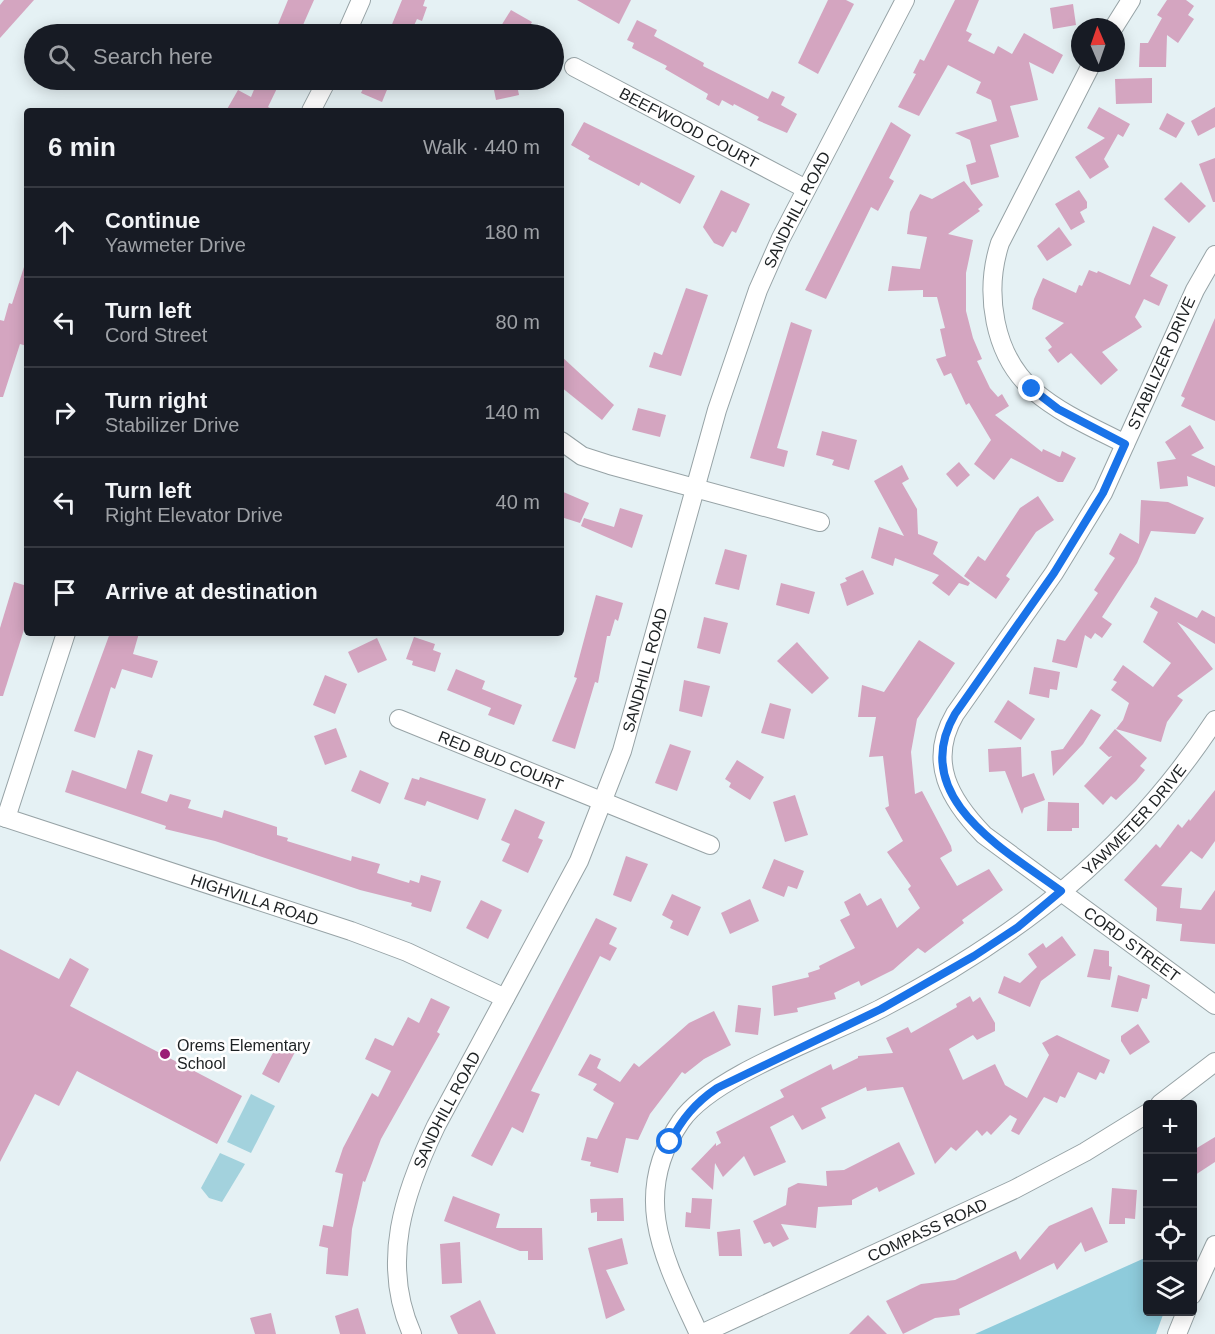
<!DOCTYPE html>
<meta charset="utf-8">
<style>
:root{--surface:#171b24;--page:#20242c;--text:#f1f3f6;--muted:#9ea1a6;--line:#363941}
body{margin:0;font-family:Helvetica,sans-serif;background:var(--page);color:var(--text)}
.controls{position:absolute;right:18px;bottom:18px;display:grid;overflow:hidden;border-radius:6px;box-shadow:0 3px 15px #0003}
.controls button{width:54px;height:54px;display:grid;place-items:center;padding:0;border:0;border-bottom:2px solid var(--line);background:var(--surface);color:var(--text);font:30px sans-serif}
.compass{position:absolute;left:1071px;top:18px;width:54px;height:54px;border-radius:50%;background:var(--surface);box-shadow:0 3px 15px #0003;rotate:358deg}
.stop{position:absolute;width:18px;height:18px;margin:-14px;border:4px solid #1a73e8;border-radius:50%;background:#fff}
.stop.end{background:#1a73e8;border-color:#fff;box-shadow:0 2px 6px #0008}
.list{margin:0;padding:0;list-style:none}
h2{display:flex;justify-content:space-between;align-items:center;height:78px;margin:0;padding:0 24px;font-size:26px}
h2 small{font-size:20px;font-weight:400;color:var(--muted)}
.list li{display:grid;grid-template-columns:39px 1fr auto;gap:18px;align-items:center;box-sizing:border-box;height:90px;padding:0 24px;border-top:2px solid var(--line)}
.list b{display:block;font-size:22px;white-space:nowrap}
.list p{margin:0;font-size:20px;white-space:nowrap;color:var(--muted)}
.list em{font-size:20px;font-style:normal;color:var(--muted)}
.icon{flex:none;width:33px;height:33px;fill:none;stroke:currentColor;stroke-width:2;stroke-linecap:round;stroke-linejoin:round}
.map{position:relative;flex:none;width:1215px;height:1334px;overflow:hidden}
.search{position:absolute;background:var(--surface);box-shadow:0 3px 15px #0003;left:24px;top:24px;width:540px;height:66px;display:flex;align-items:center;gap:15px;box-sizing:border-box;padding:0 21px;border-radius:33px;color:var(--muted);font-size:22px}
.panel{position:absolute;background:var(--surface);box-shadow:0 3px 15px #0003;left:24px;top:108px;width:540px;height:528px;border-radius:6px}
.map>svg:first-child{display:block}
</style>
<div class="map">
<svg width="1215" height="1334" viewBox="0 0 1215 1334">
<rect width="100%" height="100%" fill="#e5f1f4"/>
<!-- green -->
<g fill="#a3d2dd">
<polygon points="251,1094 275,1106 251,1153 227,1142"/>
<polygon points="220,1153 245,1164 222,1202 209,1198 201,1188"/>
</g>
<!-- forest -->
<polygon fill="#8ecbdb" points="1147,1257 1148,1312 1164,1312 1156,1334 975,1334"/>
<!-- building -->
<g fill="#d4a5c0">
<polygon points="4,0 34,0 0,38 0,5"/>
<polygon points="288,0 314,0 299,34 274,34"/>
<polygon points="402,0 425,0 423,6 427,7 422,21 417,19 410,34 388,34"/>
<polygon points="577,0 631,0 619,24"/>
<polygon points="828,0 846,0 854,4 818,74 798,63"/>
<polygon points="955,0 979,0 966,31 972,34 968,41 994,54 998,46 1012,54 1024,33 1063,55 1053,74 1029,62 1038,100 1010,106 1019,137 990,145 999,177 971,185 966,165 976,162 970,140 955,133 997,121 991,100 976,93 981,82 948,65 919,116 898,107 916,74 913,73 920,59 924,61"/>
<polygon points="1167,0 1186,0 1194,6 1188,15 1194,19 1178,43 1167,35 1166,67 1139,67 1140,43 1148,43 1162,18 1157,15"/>
<polygon points="1073,4 1076,25 1053,29 1050,8"/>
<polygon points="511,10 532,22 525,34 496,34"/>
<polygon points="637,20 657,30 654,36 704,63 703,66 768,99 772,91 785,97 781,105 797,114 787,133 757,120 759,117 734,104 733,106 722,100 719,106 706,99 708,94 665,69 667,66 632,48 634,43 627,40"/>
<polygon points="1152,78 1152,103 1116,104 1115,79"/>
<polygon points="258,80 281,80 268,107 276,111 226,111 238,90 251,97"/>
<polygon points="367,80 391,80 382,102 361,93"/>
<polygon points="492,80 516,80 519,95 496,100"/>
<polygon points="1099,107 1130,124 1123,137 1118,134 1104,159 1109,167 1090,179 1075,157 1105,138 1087,128"/>
<polygon points="1215,107 1215,127 1198,136 1191,121"/>
<polygon points="1167,113 1185,123 1176,138 1159,129"/>
<polygon points="584,122 695,176 680,204 641,182 639,186 588,159 590,156 571,145"/>
<polygon points="891,122 911,135 889,178 894,181 878,211 871,207 826,299 805,290"/>
<polygon points="1215,158 1215,202 1213,202 1199,164"/>
<polygon points="964,181 983,205 978,209 980,211 948,234 973,240 966,273 966,311 973,338 982,359 977,361 990,388 998,397 1002,394 1009,406 995,415 1042,452 1043,449 1060,457 1062,451 1076,458 1063,482 1058,482 1011,458 994,480 974,464 991,440 969,403 966,405 951,373 944,376 936,359 946,356 940,329 945,328 937,297 923,297 923,290 888,291 892,266 920,269 927,237 907,234 910,212 920,194 932,199"/>
<polygon points="1181,182 1206,206 1189,223 1164,199"/>
<polygon points="721,190 750,204 736,233 732,231 723,247 714,243 703,227"/>
<polygon points="1079,190 1087,202 1087,208 1080,212 1085,222 1071,230 1055,204"/>
<polygon points="1153,226 1176,237 1150,276 1168,285 1159,306 1144,299 1135,317 1142,327 1102,352 1118,370 1101,385 1071,353 1058,363 1048,350 1052,347 1045,338 1064,323 1032,309 1034,299 1043,278 1076,293 1079,285 1082,286 1089,270 1097,273 1098,271 1130,285"/>
<polygon points="1059,227 1072,245 1047,261 1037,246"/>
<polygon points="24,267 27,267 27,346 20,344 3,397 0,397 0,320 4,321 9,303 12,304"/>
<polygon points="686,288 708,295 681,376 649,367 654,352 662,355"/>
<polygon points="1215,318 1215,421 1181,406 1185,398 1181,396"/>
<polygon points="791,322 812,330 777,448 788,451 784,467 750,458"/>
<polygon points="561,356 614,405 602,420 561,387"/>
<polygon points="638,408 666,415 660,437 632,430"/>
<polygon points="1190,425 1204,448 1191,455 1215,466 1215,487 1187,476 1188,486 1160,489 1157,462 1176,459 1165,442"/>
<polygon points="822,431 857,440 849,470 832,465 834,460 816,455"/>
<polygon points="959,462 970,475 957,487 946,474"/>
<polygon points="902,465 909,479 902,483 917,509 918,534 938,542 933,554 970,583 968,586 959,583 949,596 932,583 939,575 895,558 893,566 871,558 879,527 904,536 874,481"/>
<polygon points="561,491 589,503 580,523 561,517"/>
<polygon points="1038,496 1054,520 1036,532 1006,576 1010,579 996,599 964,576 978,556 985,561 1020,508"/>
<polygon points="1141,500 1168,502 1204,518 1195,534 1151,531 1137,563 1102,617 1112,624 1102,638 1095,633 1091,639 1085,635 1077,668 1052,662 1057,639 1065,641 1098,593 1094,590 1115,558 1109,554 1120,533 1139,544"/>
<polygon points="620,508 643,515 632,548 581,526 584,518 614,527"/>
<polygon points="725,549 747,555 739,590 715,584"/>
<polygon points="863,570 874,594 847,606 840,584 847,581 845,578"/>
<polygon points="14,582 27,586 27,620 3,696 0,696 0,628"/>
<polygon points="781,583 815,592 809,614 776,605"/>
<polygon points="596,595 623,603 618,621 615,619 610,636 607,636 598,683 595,682 575,749 552,741 577,678 574,677"/>
<polygon points="1155,597 1197,618 1202,610 1215,617 1215,644 1177,622 1213,669 1177,696 1183,700 1167,722 1161,742 1116,729 1123,720 1129,703 1111,690 1117,682 1113,680 1123,665 1153,687 1171,663 1143,642 1158,612 1150,607"/>
<polygon points="704,617 728,623 720,654 697,648"/>
<polygon points="110,633 139,633 133,654 158,661 152,678 122,669 115,689 111,687 95,738 74,731"/>
<polygon points="414,637 435,644 433,650 441,653 435,672 412,665 413,661 406,659"/>
<polygon points="377,638 387,660 358,673 348,652"/>
<polygon points="919,640 955,663 917,719 911,752 915,794 922,791 951,846 952,851 940,858 957,886 989,869 1003,890 962,920 964,923 925,953 918,948 893,970 861,986 859,981 834,993 836,999 797,1008 798,1012 774,1016 772,986 809,977 808,973 820,969 819,966 855,948 840,920 850,915 844,902 860,893 867,906 881,898 897,928 920,908 908,889 911,886 887,852 903,841 885,808 889,806 883,756 869,757 876,717 858,717 862,685 884,692"/>
<polygon points="797,642 829,678 812,694 777,661"/>
<polygon points="1034,667 1060,672 1057,690 1050,689 1049,698 1029,694"/>
<polygon points="456,669 485,681 482,689 522,705 514,725 488,715 491,708 447,690"/>
<polygon points="325,675 347,684 335,714 313,705"/>
<polygon points="684,680 710,686 702,717 679,711"/>
<polygon points="1008,700 1035,719 1021,740 994,722"/>
<polygon points="770,703 791,709 784,739 761,733"/>
<polygon points="1091,709 1101,715 1083,744 1053,776 1051,751 1063,749"/>
<polygon points="336,728 347,757 325,765 314,736"/>
<polygon points="1115,729 1147,758 1140,766 1145,770 1136,781 1116,800 1111,796 1103,805 1084,786 1112,756 1109,757 1099,748"/>
<polygon points="670,744 691,751 677,791 655,783"/>
<polygon points="1021,747 1022,777 1034,773 1045,800 1024,808 1022,814 1005,771 989,772 988,749"/>
<polygon points="138,750 153,755 141,793 167,802 170,794 191,800 188,808 222,818 224,810 277,827 277,835 288,838 287,841 351,861 352,856 380,864 377,873 409,883 410,880 419,883 421,875 441,881 431,912 411,906 412,903 360,890 215,841 165,829 166,826 65,792 72,770 126,789"/>
<polygon points="737,760 764,777 750,800 729,787 731,783 725,779"/>
<polygon points="360,770 389,783 380,804 351,791"/>
<polygon points="420,777 486,799 478,820 427,801 425,806 404,799 412,778 419,780"/>
<polygon points="1215,790 1215,841 1202,859 1191,851 1161,886 1182,888 1180,908 1201,910 1215,890 1215,944 1180,941 1182,924 1156,921 1157,908 1124,880 1156,844 1160,848 1178,824 1182,828 1189,819 1190,821"/>
<polygon points="795,795 808,835 785,842 773,802"/>
<polygon points="1048,802 1079,803 1079,828 1072,828 1072,831 1047,831"/>
<polygon points="515,809 545,822 538,838 543,840 528,873 502,861 510,844 501,840"/>
<polygon points="626,856 648,864 631,902 613,895"/>
<polygon points="774,859 804,871 797,889 788,886 784,897 762,888"/>
<polygon points="672,894 701,907 688,936 670,928 673,921 662,915"/>
<polygon points="750,899 759,921 730,934 721,913"/>
<polygon points="481,900 502,910 488,939 466,928"/>
<polygon points="596,918 617,928 609,944 617,948 610,961 600,956 531,1091 540,1094 523,1133 512,1127 492,1166 471,1156"/>
<polygon points="1062,936 1076,955 1041,981 1030,1007 998,993 1004,976 1020,983 1037,967 1028,954 1043,943 1046,948"/>
<polygon points="0,949 59,979 70,958 89,969 70,1006 242,1096 217,1144 77,1071 59,1106 35,1094 0,1162"/>
<polygon points="1094,949 1109,951 1109,966 1112,967 1110,980 1087,977"/>
<polygon points="1118,975 1150,985 1147,999 1142,998 1138,1012 1111,1007"/>
<polygon points="970,996 973,1002 980,997 995,1023 995,1031 977,1040 973,1035 949,1049 963,1080 995,1064 1005,1085 1027,1098 1049,1055 1042,1043 1057,1035 1110,1060 1104,1074 1100,1072 1096,1080 1078,1072 1065,1098 1060,1096 1057,1103 1044,1097 1019,1135 1011,1131 1017,1119 1010,1115 991,1135 987,1131 982,1136 977,1130 956,1151 951,1147 935,1164 903,1087 867,1091 866,1087 821,1108 826,1118 802,1130 793,1115 770,1127 786,1162 754,1176 744,1156 723,1177 715,1163 713,1190 691,1169 716,1143 716,1146 721,1143 716,1132 784,1097 780,1090 831,1064 833,1070 858,1058 858,1056 893,1053 886,1038 908,1027 911,1033 957,1007 956,1004"/>
<polygon points="431,998 450,1007 437,1032 440,1034 381,1139 365,1182 363,1181 352,1229 348,1276 326,1274 328,1248 319,1246 323,1225 333,1227 343,1174 335,1172 343,1148 372,1093 378,1097 391,1071 365,1059 375,1038 393,1046 408,1017 419,1023"/>
<polygon points="738,1005 761,1008 758,1035 735,1032"/>
<polygon points="714,1011 731,1045 704,1059 685,1074 682,1072 650,1114 638,1140 626,1138 618,1173 590,1166 591,1162 581,1160 587,1137 597,1139 614,1103 593,1090 597,1084 578,1075 590,1054 601,1059 597,1068 620,1082 634,1063 639,1067 689,1023"/>
<polygon points="1138,1024 1150,1042 1130,1055 1121,1041 1121,1036"/>
<polygon points="279,1041 296,1050 279,1083 262,1074"/>
<polygon points="1215,1137 1215,1162 1192,1177 1192,1151"/>
<polygon points="899,1142 915,1174 879,1192 877,1187 852,1200 852,1205 818,1207 816,1228 781,1224 789,1239 773,1247 770,1242 764,1244 753,1221 786,1205 788,1188 798,1183 827,1186 826,1171 844,1170"/>
<polygon points="1112,1188 1137,1190 1135,1219 1125,1218 1125,1224 1109,1224"/>
<polygon points="453,1196 500,1214 496,1228 542,1228 543,1260 528,1260 528,1251 520,1251 444,1221"/>
<polygon points="623,1198 624,1221 597,1221 597,1212 591,1213 590,1199"/>
<polygon points="692,1198 712,1199 710,1229 685,1227 686,1212 691,1213"/>
<polygon points="1092,1207 1108,1242 1085,1252 1081,1242 1057,1270 1054,1263 959,1309 960,1315 935,1318 903,1334 886,1301 921,1284 955,1280 1016,1251 1020,1260 1049,1226"/>
<polygon points="740,1229 742,1256 719,1256 717,1232"/>
<polygon points="622,1238 628,1264 606,1270 625,1310 606,1319 588,1248"/>
<polygon points="460,1242 462,1283 442,1284 440,1244"/>
<polygon points="480,1300 496,1334 458,1334 450,1316"/>
<polygon points="358,1308 366,1334 340,1334 335,1316"/>
<polygon points="271,1313 276,1334 255,1334 250,1318"/>
<polygon points="868,1315 887,1334 849,1334"/>
</g>
<g fill="none" stroke-linecap="round" stroke-linejoin="round">
<defs>
<g id="minor">
<polyline points="1114,27 1131,0"/>
<polyline points="346,34 361,0"/>
<path d="M1092,63L1000,243C984,292 993,355 1034,391C1061,414 1094,428 1125,444"/>
<path id="s1" d="M574,67L806,189"/>
<polyline points="311,111 327,80"/>
<path id="s2" d="M1215,255L1195,290L1103,493L1054,573L955,714C927,762 950,800 984,835L1215,1005"/>
<polyline points="561,441 582,456 610,465 820,522"/>
<path id="s3" d="M399,719L710,845"/>
<path id="s4" d="M0,816L351,931L407,952L505,998"/>
<polyline points="6,818 66,633"/>
<polyline points="1160,1104 1215,1062"/>
<polyline points="1192,1295 1215,1245"/>
<path id="s5" d="M412,1334C380,1262 404,1193 436,1126L579,861L622,751L717,410L758,290L781,238L905,0"/>
<path id="s6" d="M699,1334C665,1260 629,1197 681,1121C714,1074 829,1036 882,1008C1019,937 1130,850 1215,720"/>
<path id="s7" d="M701,1334L1015,1189L1085,1152L1148,1113"/>
<polyline points="1177,1334 1186,1312"/>
</g>
</defs>
<!-- minor casing -->
<use href="#minor" stroke="#97a3a6" stroke-width="20"/>
<!-- minor -->
<use href="#minor" stroke="#fff" stroke-width="18"/>
</g>
<g fill="none" stroke-linecap="round" stroke-linejoin="round">
<!-- route -->
<path stroke="#1a73e8" stroke-width="8" d="M670,1142C682,1119 695,1103 717,1088L881,1009L974,956L1018,927L1061,891C1005,850 907,797 955,714L1054,573L1103,493L1125,444L1058,409L1032,389"/>
</g>
<!-- markers -->
<circle fill="#9b1e76" stroke="#fff" stroke-width="2" cx="165" cy="1054" r="6"/>
<g text-anchor="middle" stroke-width="5" stroke-linejoin="round" paint-order="stroke">
<!-- street labels -->
<g font-size="16" fill="#1d2123" stroke="#fff">
<text dy="6" stroke="none"><textPath href="#s1" startOffset="130">BEEFWOOD COURT</textPath></text>
<text dy="6" stroke="none"><textPath href="#s5" startOffset="1206">SANDHILL ROAD</textPath></text>
<text transform="translate(1161 363) rotate(-66)" y="6">STABILIZER DRIVE</text>
<text dy="6" stroke="none"><textPath href="#s5" startOffset="720">SANDHILL ROAD</textPath></text>
<text dy="6" stroke="none"><textPath href="#s3" startOffset="110">RED BUD COURT</textPath></text>
<text dy="6" stroke="none"><textPath href="#s6" startOffset="776">YAWMETER DRIVE</textPath></text>
<text dy="6" stroke="none"><textPath href="#s4" startOffset="268">HIGHVILLA ROAD</textPath></text>
<text dy="6" stroke="none"><textPath href="#s2" startOffset="849">CORD STREET</textPath></text>
<text dy="6" stroke="none"><textPath href="#s5" startOffset="236">SANDHILL ROAD</textPath></text>
<text dy="6" stroke="none"><textPath href="#s7" startOffset="249">COMPASS ROAD</textPath></text>
</g>
<!-- poi labels -->
<g font-size="16" fill="#1d2123" stroke="#fff" text-anchor="start">
<text x="177" y="1051">Orems Elementary<tspan x="177" dy="18">School</tspan></text>
</g>
</g>
</svg>
<div class="controls">
<button>+</button>
<button>−</button>
<button><svg class="icon" aria-label="locate" viewBox="0 0 24 24"><circle cx="12" cy="12" r="6"/><path d="M12 2v4M12 18v4M2 12h4M18 12h4"/></svg></button>
<button><svg class="icon" aria-label="layers" viewBox="0 0 24 24"><path d="M12 4l9 5-9 5-9-5zM3 14l9 5 9-5"/></svg></button>
</div>
<svg class="compass" viewBox="-18 -18 36 36"><path d="M0-13l5 13h-10z" fill="#e53935"/><path d="M0 13l5-13h-10z" fill="#9ea1a6"/></svg>
<div class="stop" style="left:670px;top:1142px"></div>
<div class="stop end" style="left:1032px;top:389px"></div>
<div class="search"><svg class="icon" aria-label="search" viewBox="0 0 24 24"><circle cx="10" cy="10" r="6"/><path d="M15 15l6 6"/></svg>Search here</div>
<section class="panel">
<h2>6 min<small>Walk · 440 m</small></h2>
<ul class="list">
<li><svg class="icon" aria-label="ahead" viewBox="0 0 24 24"><path d="M12 20V5M6 11l6-6 6 6"/></svg><div><b>Continue</b><p>Yawmeter Drive</p></div><em>180 m</em></li>
<li><svg class="icon" aria-label="left" viewBox="0 0 24 24"><path d="M17 20v-9H6M10 6l-5 5 5 5"/></svg><div><b>Turn left</b><p>Cord Street</p></div><em>80 m</em></li>
<li><svg class="icon" aria-label="right" viewBox="0 0 24 24"><path d="M7 20v-9h11M14 6l5 5-5 5"/></svg><div><b>Turn right</b><p>Stabilizer Drive</p></div><em>140 m</em></li>
<li><svg class="icon" aria-label="left" viewBox="0 0 24 24"><path d="M17 20v-9H6M10 6l-5 5 5 5"/></svg><div><b>Turn left</b><p>Right Elevator Drive</p></div><em>40 m</em></li>
<li><svg class="icon" aria-label="arrive" viewBox="0 0 24 24"><path d="M6 21V4h12l-3 4 3 4H6"/></svg><div><b>Arrive at destination</b></div></li>
</ul>
</section>
</div>
